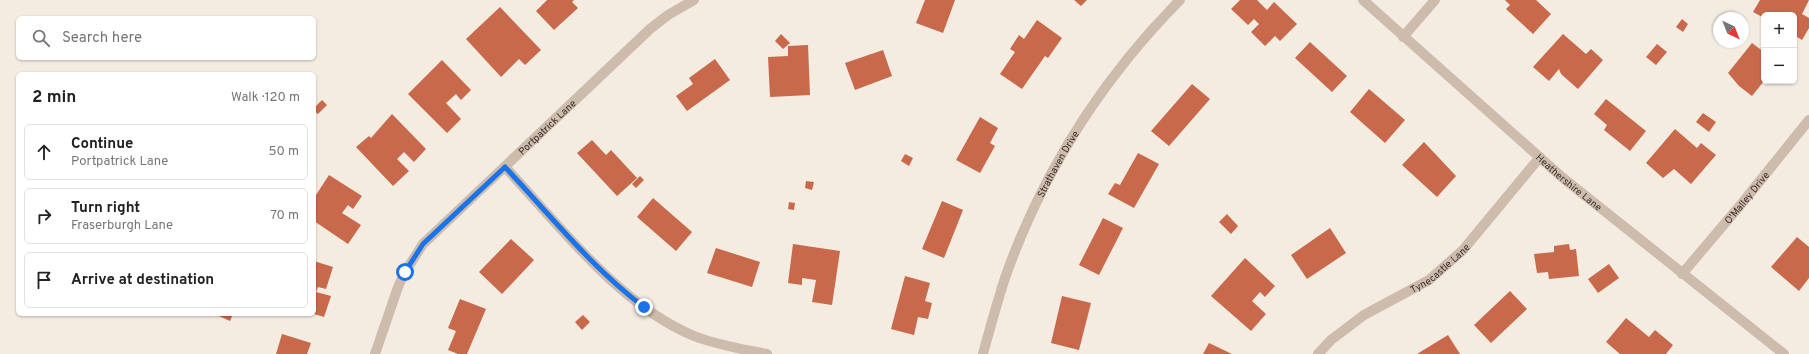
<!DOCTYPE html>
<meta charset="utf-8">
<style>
:root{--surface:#fff;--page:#f6f6f6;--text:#222;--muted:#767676;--line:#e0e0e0}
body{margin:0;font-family:Overpass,sans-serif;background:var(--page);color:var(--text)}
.controls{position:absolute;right:12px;top:12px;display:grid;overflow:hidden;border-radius:6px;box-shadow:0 1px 3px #0004}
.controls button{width:36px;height:36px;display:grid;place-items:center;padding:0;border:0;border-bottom:1px solid var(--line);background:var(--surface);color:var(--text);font:20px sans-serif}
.compass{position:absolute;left:1713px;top:12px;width:36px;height:36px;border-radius:50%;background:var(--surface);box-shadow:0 1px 3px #0004;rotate:137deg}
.stop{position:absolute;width:12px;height:12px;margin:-9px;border:3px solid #1a73e8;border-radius:50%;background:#fff}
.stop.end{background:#1a73e8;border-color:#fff;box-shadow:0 1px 4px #0008}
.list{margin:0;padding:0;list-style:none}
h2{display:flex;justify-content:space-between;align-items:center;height:52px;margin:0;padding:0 16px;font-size:17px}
h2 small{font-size:13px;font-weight:400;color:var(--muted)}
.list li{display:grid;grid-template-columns:26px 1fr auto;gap:12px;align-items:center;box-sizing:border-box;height:56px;margin:0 8px 8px;padding:0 8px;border:1px solid var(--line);border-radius:6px}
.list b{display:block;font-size:15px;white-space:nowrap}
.list p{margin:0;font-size:13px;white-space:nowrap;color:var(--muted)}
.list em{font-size:13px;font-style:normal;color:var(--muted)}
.icon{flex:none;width:22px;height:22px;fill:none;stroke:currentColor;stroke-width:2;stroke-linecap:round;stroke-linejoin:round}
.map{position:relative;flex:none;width:1809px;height:354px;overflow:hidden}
.search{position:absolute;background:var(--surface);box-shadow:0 1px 3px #0004;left:16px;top:16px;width:300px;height:44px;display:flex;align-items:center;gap:10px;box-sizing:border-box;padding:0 14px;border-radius:6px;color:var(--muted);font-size:15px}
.panel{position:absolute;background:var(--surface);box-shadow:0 1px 3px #0004;left:16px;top:72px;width:300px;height:244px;border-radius:6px}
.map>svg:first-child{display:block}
</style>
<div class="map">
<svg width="1809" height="354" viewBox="0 0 1809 354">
<rect width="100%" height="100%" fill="#f4ebe1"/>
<!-- building -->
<g fill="#c8694b">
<polygon points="547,0 574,0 572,2 578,8 554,30 536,11"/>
<polygon points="925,0 955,0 943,33 916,23"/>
<polygon points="1074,0 1087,0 1081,6"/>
<polygon points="1240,0 1257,0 1267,10 1274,2 1297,24 1280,41 1275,36 1265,46 1251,32 1259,24 1254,19 1248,25 1231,9"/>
<polygon points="1505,0 1536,0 1551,14 1533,34 1506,9 1510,5"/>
<polygon points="1760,0 1809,0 1802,14 1809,18 1809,28 1802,40 1794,35 1794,15 1764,15 1764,18 1753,12"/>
<polygon points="500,7 541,50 525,65 519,59 501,77 466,39"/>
<polygon points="1682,19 1688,24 1683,32 1676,27"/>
<polygon points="1037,20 1062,38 1048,58 1045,56 1022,89 1000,74 1015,52 1010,49 1019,35 1024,39"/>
<polygon points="781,34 790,43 783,49 775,41"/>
<polygon points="1563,34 1586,54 1591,49 1603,60 1578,89 1561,74 1559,69 1549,81 1533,67"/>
<polygon points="1310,42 1347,76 1332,92 1295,58"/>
<polygon points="1752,43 1764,52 1764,81 1752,96 1739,86 1728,73"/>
<polygon points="1657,44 1667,52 1656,65 1646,57"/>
<polygon points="808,45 810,95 770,97 768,57 788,56 788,46"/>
<polygon points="883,50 892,76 855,90 845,63"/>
<polygon points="715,59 730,80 687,111 676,96 693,84 689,78"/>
<polygon points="442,60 471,90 461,100 456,94 446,103 461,119 447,133 408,94"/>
<polygon points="1192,84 1210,99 1169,146 1151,131"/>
<polygon points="1369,89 1405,120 1385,143 1350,112"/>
<polygon points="1606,99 1646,131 1630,151 1604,130 1607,125 1594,114"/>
<polygon points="322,100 327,105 318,114 314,111 314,108"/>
<polygon points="1703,113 1716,122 1709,132 1696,122"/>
<polygon points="392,114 426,149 414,162 404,152 397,159 409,171 393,186 356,147 369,136 371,138"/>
<polygon points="980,117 998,128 990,143 995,146 980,173 956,160"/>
<polygon points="1675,129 1697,148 1701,143 1716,155 1691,184 1674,169 1663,178 1646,163"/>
<polygon points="592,140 606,155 611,150 637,178 617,196 577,153"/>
<polygon points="1424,142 1456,176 1437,197 1402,165"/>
<polygon points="1138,153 1159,164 1134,208 1108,194 1115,183 1120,185"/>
<polygon points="905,154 913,158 909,166 901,161"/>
<polygon points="329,175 362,196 353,209 348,205 342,213 361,225 348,244 314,221 314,198"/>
<polygon points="640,176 644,180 636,188 632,184"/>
<polygon points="806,181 814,182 812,190 805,188"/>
<polygon points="653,198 692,232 676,251 637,217"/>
<polygon points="942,201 963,210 944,258 922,249"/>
<polygon points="789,202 795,203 794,210 788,209"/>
<polygon points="1227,214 1238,226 1231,234 1219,222"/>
<polygon points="1103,218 1123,228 1099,275 1079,265"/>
<polygon points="1330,228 1346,253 1307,279 1291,255"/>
<polygon points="1797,237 1809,247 1809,278 1799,291 1771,267"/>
<polygon points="511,239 534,260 502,294 479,272"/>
<polygon points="793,244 840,251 832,305 812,302 816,280 802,278 802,285 788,283"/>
<polygon points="1569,244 1570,250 1576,249 1579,276 1549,279 1548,272 1537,273 1534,254 1554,252 1554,246"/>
<polygon points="716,248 760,262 752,287 707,273"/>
<polygon points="1245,258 1275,286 1265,297 1260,292 1252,301 1266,314 1251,331 1211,296"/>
<polygon points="314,261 333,267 326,289 318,287 316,292 331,296 324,317 314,314"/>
<polygon points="1609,264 1619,278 1598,293 1588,279"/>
<polygon points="905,276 930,283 925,301 932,303 928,319 918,317 914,335 891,329"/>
<polygon points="1510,291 1527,309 1491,343 1474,325"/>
<polygon points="1062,296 1091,303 1079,350 1051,343"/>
<polygon points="460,299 486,309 467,354 458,354 448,350 456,331 448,328"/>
<polygon points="219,314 233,314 230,321 219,316"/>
<polygon points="583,315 590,322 582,330 575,322"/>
<polygon points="1626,318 1649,337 1655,330 1673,345 1666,354 1620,354 1606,342"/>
<polygon points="282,334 311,343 307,354 276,354"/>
<polygon points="1448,335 1460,354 1417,354"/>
<polygon points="1209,343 1232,354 1203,354"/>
</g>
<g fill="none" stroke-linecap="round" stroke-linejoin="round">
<!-- minor -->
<g stroke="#cdbbac" stroke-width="10">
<path id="s1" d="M1363,0L1563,178L1784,354"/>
<polyline points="1403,37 1435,0"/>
<path d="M505,167C559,225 619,305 694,336C717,345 742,349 767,354"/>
<path id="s2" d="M1682,274L1743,202L1809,120"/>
<path id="s3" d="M375,354L398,287L405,272L423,244L650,29L668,15L694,0"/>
<path id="s4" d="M983,354C990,328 997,303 1005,278C1042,173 1102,79 1180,0"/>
<path id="s5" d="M1318,354L1331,340L1364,315L1429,280L1463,250L1540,157"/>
</g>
</g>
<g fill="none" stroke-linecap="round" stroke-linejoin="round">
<!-- route -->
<path stroke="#1a73e8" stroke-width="5" d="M405,272L423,244L505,167C550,215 592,268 644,307"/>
</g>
<g text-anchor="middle" stroke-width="3" stroke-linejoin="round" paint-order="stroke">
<!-- street labels -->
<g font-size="10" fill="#3b302b" stroke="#fbf5ee">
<text dy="4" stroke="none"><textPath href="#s3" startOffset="291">Portpatrick Lane</textPath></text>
<text dy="4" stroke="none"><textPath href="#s4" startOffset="205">Strathaven Drive</textPath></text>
<text dy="4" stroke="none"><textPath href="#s1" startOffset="275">Heathershire Lane</textPath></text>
<text dy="4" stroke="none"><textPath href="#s2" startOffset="100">O'Malley Drive</textPath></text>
<text dy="4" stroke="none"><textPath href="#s5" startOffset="150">Tynecastle Lane</textPath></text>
</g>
</g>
</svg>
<div class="controls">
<button>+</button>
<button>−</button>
</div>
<svg class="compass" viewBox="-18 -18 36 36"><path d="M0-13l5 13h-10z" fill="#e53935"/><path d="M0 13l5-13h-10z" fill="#767676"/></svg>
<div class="stop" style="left:405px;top:272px"></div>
<div class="stop end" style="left:644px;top:307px"></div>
<div class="search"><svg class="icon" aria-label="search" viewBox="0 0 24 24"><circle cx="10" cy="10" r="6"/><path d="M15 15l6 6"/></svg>Search here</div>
<section class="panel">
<h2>2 min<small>Walk · 120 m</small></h2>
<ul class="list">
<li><svg class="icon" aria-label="ahead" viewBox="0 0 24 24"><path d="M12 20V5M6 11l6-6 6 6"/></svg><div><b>Continue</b><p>Portpatrick Lane</p></div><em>50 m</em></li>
<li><svg class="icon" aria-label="right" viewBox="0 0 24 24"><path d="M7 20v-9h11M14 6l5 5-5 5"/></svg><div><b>Turn right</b><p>Fraserburgh Lane</p></div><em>70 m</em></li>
<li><svg class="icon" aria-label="arrive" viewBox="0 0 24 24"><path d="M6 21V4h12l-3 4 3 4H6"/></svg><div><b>Arrive at destination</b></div></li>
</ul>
</section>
</div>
